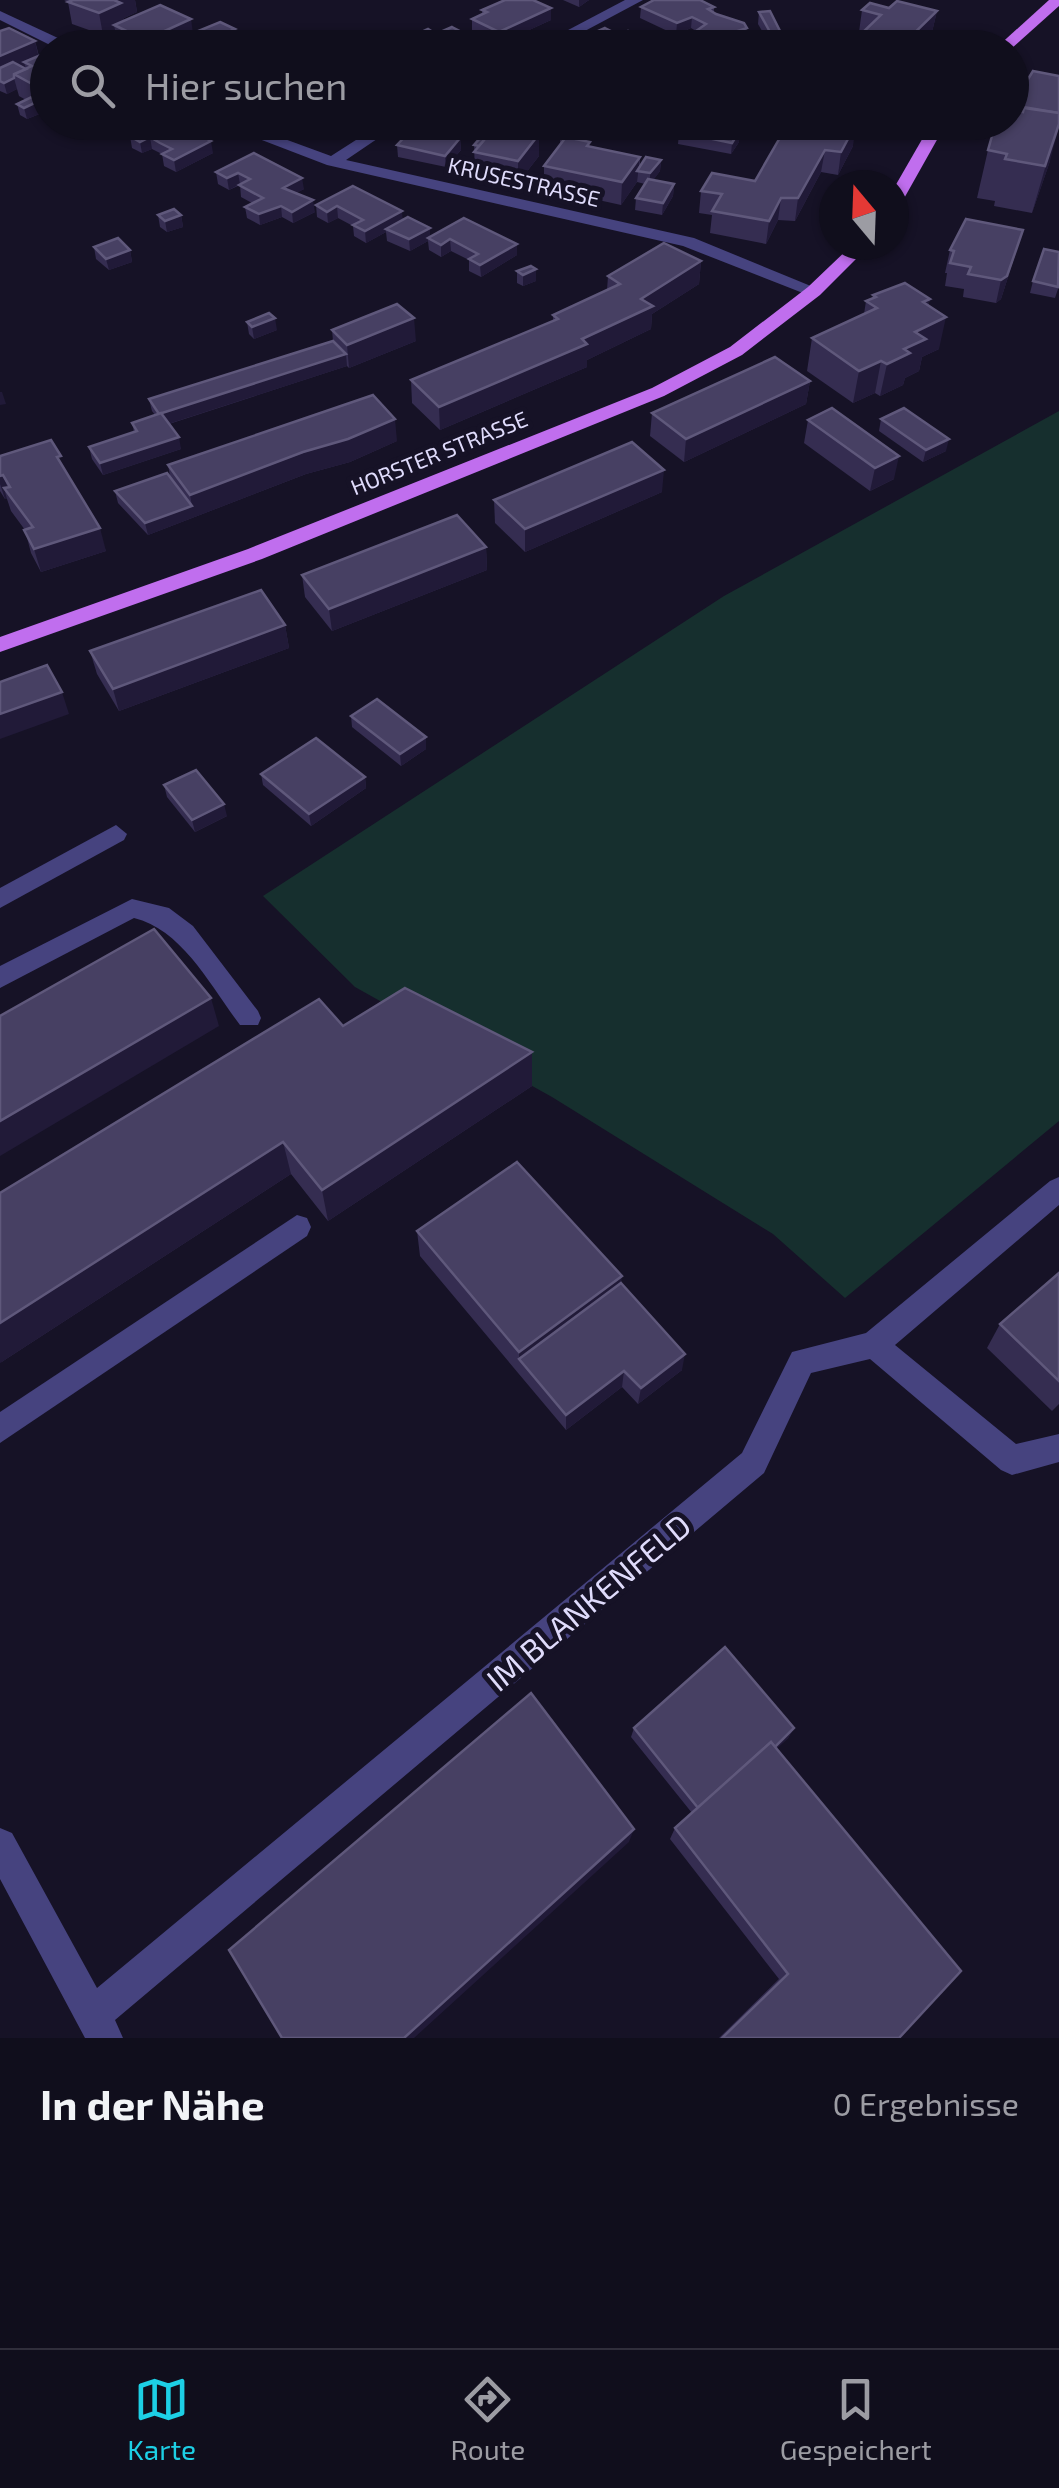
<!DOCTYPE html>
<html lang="de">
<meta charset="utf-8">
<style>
:root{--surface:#100e1c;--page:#191725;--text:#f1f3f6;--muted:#9c9ca3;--line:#302e3b;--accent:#1dcfe5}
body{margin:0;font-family:"Exo 2",sans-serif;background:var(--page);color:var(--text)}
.compass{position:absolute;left:819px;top:170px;width:90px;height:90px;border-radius:50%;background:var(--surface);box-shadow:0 2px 8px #0004;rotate:341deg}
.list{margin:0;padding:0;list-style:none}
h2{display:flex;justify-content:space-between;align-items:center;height:130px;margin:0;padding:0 40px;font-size:42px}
h2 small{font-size:32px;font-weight:400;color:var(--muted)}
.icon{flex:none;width:55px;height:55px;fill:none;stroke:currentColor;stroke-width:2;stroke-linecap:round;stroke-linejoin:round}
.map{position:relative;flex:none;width:1059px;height:2038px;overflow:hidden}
.search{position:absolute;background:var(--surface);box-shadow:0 2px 8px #0004;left:30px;right:30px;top:30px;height:110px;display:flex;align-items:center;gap:25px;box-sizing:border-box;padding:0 35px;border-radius:55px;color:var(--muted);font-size:38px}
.sheet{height:310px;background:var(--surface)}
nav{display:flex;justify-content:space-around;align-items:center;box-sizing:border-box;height:140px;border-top:2px solid var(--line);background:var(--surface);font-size:28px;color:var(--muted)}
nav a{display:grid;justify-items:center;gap:5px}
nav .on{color:var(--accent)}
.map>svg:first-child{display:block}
</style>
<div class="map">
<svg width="1059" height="2038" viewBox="0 0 1059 2038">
<rect width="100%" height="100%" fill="#161226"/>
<!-- green -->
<polygon fill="#162f2e" points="1059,411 1059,1121 845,1298 773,1234 552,1097 355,987 263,896 724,596"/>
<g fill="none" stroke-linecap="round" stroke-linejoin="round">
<!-- minor -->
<g fill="#46437f" fill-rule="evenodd">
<polygon points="625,0 643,0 553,48 534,48"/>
<polygon points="0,11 73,45 75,48 56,48 0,20"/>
<polygon points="215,122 238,122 331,156 384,122 402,122 346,160 694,238 823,291 808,295 683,246 327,165"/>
<polygon points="116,825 127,834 124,840 0,908 0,888"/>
<path d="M132,899L169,908L193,926L258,1011L261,1018L258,1025H240C211,987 183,930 134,918L0,988V966Z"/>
<polygon points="1059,1177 1059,1205 895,1345 1016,1444 1059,1434 1059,1462 1012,1475 1001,1470 870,1359 811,1373 764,1473 115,2020 123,2038 85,2038 0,1879 0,1828 12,1833 97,1988 742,1453 792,1352 866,1333 1050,1181"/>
<polygon points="297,1215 307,1218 311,1227 307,1236 0,1443 0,1412"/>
</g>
<!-- major -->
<g fill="#c06eee" fill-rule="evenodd">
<polygon points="1049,0 1059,0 1059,6 1012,48 996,48"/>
<polygon points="932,122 947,122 902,202 894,207 894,188"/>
<polygon points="852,245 870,245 820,295 742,355 664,396 262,559 0,652 0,637 248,549 652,388 730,347 808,287"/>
</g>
</g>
<!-- wall -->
<g fill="#352d51">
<polygon points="64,0 135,0 137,12 124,18 124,20 194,41 180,48 121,48 118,46 115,30 103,35 72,24 68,2"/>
<polygon points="563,0 589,0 579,7"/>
<polygon points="652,0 700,0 714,7 714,12 747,28 746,35 754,38 753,46 758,48 695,48 691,45 692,34 696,31 691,28 676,35 640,18 641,7"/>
<polygon points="889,8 937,11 932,32 917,48 833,48 834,43 857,38 862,33 859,32 862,10"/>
<polygon points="482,10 551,20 499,44 472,31 472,19 482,14"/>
<polygon points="759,12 779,42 769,43 758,24"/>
<polygon points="0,31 35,41 39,56 48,59 48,122 43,119 42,113 27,119 20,115 17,104 26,100 19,96 17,89 7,94 0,91"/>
<polygon points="196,32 236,40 220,48 206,48 198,44"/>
<polygon points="1033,71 1050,161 1032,213 994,206 995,201 977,198 988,150 1012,122 1012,103"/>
<polygon points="49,122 103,122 74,136"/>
<polygon points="158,122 213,153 176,172 164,166 162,154 152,149 142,153 132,148 130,136"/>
<polygon points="328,122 362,122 351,130"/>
<polygon points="478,122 498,122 498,126 539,156 518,183 475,174 474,145 496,126 483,127"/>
<polygon points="588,122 588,134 583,140 589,146 640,157 640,167 661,160 660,171 653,180 674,184 673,196 662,215 635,210 636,198 645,184 637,182 621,205 544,188 544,166 560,145 560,137"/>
<polygon points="789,122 853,146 838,175 821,172 795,221 778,220 766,244 710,233 712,215 699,213 701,191 755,181"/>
<polygon points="679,132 739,142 731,154 678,144"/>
<polygon points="460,138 461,150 446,167 398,157 397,145"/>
<polygon points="254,153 304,189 296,193 315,212 293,223 282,217 260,225 247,218 245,207 252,203 241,197 240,185 229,190 218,184 216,172"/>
<polygon points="353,186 430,237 464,218 517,255 481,277 469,271 469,260 451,251 441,257 429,250 428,241 410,251 387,241 386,232 366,243 354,236 353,226 338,218 328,223 317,217 316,205"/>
<polygon points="158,215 181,215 183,227 167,232 160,227"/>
<polygon points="1023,230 1001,299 996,303 963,297 964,289 945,286 947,273 945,273 950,250"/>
<polygon points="94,247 130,250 132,262 109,270 96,259"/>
<polygon points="701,261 699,284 652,314 651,329 587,360 587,367 440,430 412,403 411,380 553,321 553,315 607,290 608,276"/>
<polygon points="517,271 536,281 523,286 517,283"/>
<polygon points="1033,281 1059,286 1055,298 1030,293"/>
<polygon points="873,295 930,299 928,306 939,349 922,357 919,371 905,378 903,385 880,396 875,393 853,403 807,371 812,338 864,314 866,301 872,299"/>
<polygon points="247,322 277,330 254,339 249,334"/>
<polygon points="332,330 416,341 349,368 347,366 169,424 181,449 103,475 92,459 89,447 134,432 132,423 155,415 152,411 149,399 333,341"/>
<polygon points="810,381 806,404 684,462 650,436 652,413"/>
<polygon points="881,419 946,451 923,462 879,431"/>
<polygon points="808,420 894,479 870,491 804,443"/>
<polygon points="397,441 350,462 306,474 148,535 118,503 115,491 170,476 168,465"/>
<polygon points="0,456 65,469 106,551 41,572 31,553 25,530 11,511 7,499 5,499 0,491"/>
<polygon points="662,492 525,552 495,523 494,500"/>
<polygon points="486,547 487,570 332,631 305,597 302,575"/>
<polygon points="285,625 289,648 119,711 97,674 90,651"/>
<polygon points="351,716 426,737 426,749 401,766 352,727"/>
<polygon points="261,774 365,777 366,788 311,826 263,785"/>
<polygon points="164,785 227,816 195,832 167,797"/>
<polygon points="343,1026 532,1052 532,1086 328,1221 291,1174 0,1363"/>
<polygon points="417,1231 621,1283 682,1370 638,1404 622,1387 566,1430 420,1256"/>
<polygon points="1059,1273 1059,1404 1052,1411 987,1348 1000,1324"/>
<polygon points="634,1728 794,1728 788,1738 776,1749 899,2038 719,2038 779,1979 670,1839 675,1828 692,1813 631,1737"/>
</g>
<!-- shaded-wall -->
<g fill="#211a38">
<polygon points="99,0 135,0 137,12 124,18 125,25 114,25 115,30 103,35 99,13"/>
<polygon points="579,0 589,0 579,7"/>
<polygon points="551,8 551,20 499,44 499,32"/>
<polygon points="937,11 932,32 917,48 899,48"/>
<polygon points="692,17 691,28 676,35 677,23"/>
<polygon points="191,19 194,41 180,48 146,48 145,40"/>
<polygon points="235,29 236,40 220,48 212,48 211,40"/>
<polygon points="780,31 779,42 769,43 770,32"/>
<polygon points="35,41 40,63 24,62 26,69 0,80 0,56"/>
<polygon points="479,41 480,48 464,48"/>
<polygon points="14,78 17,89 7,94 4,83"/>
<polygon points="48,78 48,102 38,97 42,113 27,119 24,108 36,103 32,84"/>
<polygon points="1059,120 1059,127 1050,161 1032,213"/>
<polygon points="71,122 103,122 74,136"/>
<polygon points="350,122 362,122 351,130"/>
<polygon points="588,122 588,134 574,151 574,140"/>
<polygon points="856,124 853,146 838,175 841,152"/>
<polygon points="740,130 739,142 731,154 732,143"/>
<polygon points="539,134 539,156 518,183 518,161"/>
<polygon points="150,137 152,149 142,153 140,142"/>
<polygon points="460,138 461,150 446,167 445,156"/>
<polygon points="211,141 213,153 176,172 174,160"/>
<polygon points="825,150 821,172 795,221 798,198"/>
<polygon points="640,157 637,182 621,205 622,182"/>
<polygon points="661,160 660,171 650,185 650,173"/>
<polygon points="238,173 240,184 229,190 227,178"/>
<polygon points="302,178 304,189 284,200 283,188"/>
<polygon points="674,184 673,196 662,215 663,203"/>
<polygon points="781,198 778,220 766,244 769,221"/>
<polygon points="313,200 315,212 293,223 292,212"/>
<polygon points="281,206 282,217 260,225 259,214"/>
<polygon points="337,206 338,218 328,223 327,212"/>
<polygon points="402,211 403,223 386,229 386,232 366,243 365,231"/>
<polygon points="181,215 183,227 167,232 165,221"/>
<polygon points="430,228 430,239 428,238 428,241 410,251 409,239"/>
<polygon points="1023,230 1001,299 996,303 1001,280"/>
<polygon points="450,239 451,251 441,257 441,245"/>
<polygon points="517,244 517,255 481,277 480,265"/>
<polygon points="130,250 132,262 109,270 106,259"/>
<polygon points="701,261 699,284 652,314 651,329 587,360 587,367 440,430 439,407 582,339 641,299"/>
<polygon points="536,269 536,281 523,286 523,275"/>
<polygon points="930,299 927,310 946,317 939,349 922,357 919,371 905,378 903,385 880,396 887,364 904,349 923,302"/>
<polygon points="275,318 277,330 254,339 252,327"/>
<polygon points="414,318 416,341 349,368 347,345"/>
<polygon points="346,354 347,366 162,426 159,414"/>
<polygon points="881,361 875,393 853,403 859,371"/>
<polygon points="810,381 806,404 684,462 686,439"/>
<polygon points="0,392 2,392 6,404 0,405"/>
<polygon points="395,419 397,441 350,462 306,474 148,535 145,523 192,506 190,495"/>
<polygon points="179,437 181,449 103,475 100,463"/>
<polygon points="949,439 946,451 923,462 926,450"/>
<polygon points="899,456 894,479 870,491 875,468"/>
<polygon points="664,470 662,492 525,552 525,529"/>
<polygon points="3,475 11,497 4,488 7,499 5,499 0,484 0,476"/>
<polygon points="100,528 106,551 41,572 34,549"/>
<polygon points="486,547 487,570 332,631 329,609"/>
<polygon points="285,625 289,648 119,711 113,689"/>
<polygon points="62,692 69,714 0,739 0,714"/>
<polygon points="426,737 426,749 401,766 400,754"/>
<polygon points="365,777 366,788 311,826 309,814"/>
<polygon points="224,804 227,816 195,832 192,820"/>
<polygon points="211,998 219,1026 0,1156 0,1121"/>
<polygon points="532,1052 532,1086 328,1221 322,1190"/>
<polygon points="283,1142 291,1174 0,1363 0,1323"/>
<polygon points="622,1276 619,1300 519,1359 519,1352"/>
<polygon points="685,1354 682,1370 638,1404 641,1388"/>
<polygon points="624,1371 622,1387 566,1430 566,1415"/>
<polygon points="794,1728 788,1738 766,1759 772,1750"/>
<polygon points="634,1829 629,1842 414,2038 404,2038"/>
</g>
<!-- building -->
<g fill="#474063" stroke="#5f587b" stroke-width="2.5">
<polygon points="73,0 114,0 121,3 99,13 68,2"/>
<polygon points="505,0 533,0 551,8 499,32 472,19 487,12 482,10"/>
<polygon points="654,0 700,0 714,7 708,9 716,14 744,23 747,28 738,31 754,38 744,43 758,48 700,48 696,46 706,42 692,34 706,24 692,17 677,23 641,7"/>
<polygon points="897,1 937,11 899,48 852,48 834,43 844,34 857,38 881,15 862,10 870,3 889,8"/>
<polygon points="160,5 191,19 145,40 114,25"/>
<polygon points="770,11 780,31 770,32 759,12"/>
<polygon points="220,22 235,29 211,40 196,32"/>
<polygon points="452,27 479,41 464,48 404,48 410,45 402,41 428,29 436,34"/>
<polygon points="9,28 35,41 0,56 0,31"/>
<polygon points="605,28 619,35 628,31 652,43 642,48 562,47"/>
<polygon points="41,55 48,59 48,78 32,84 14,74 32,66 24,62"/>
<polygon points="13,62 26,69 14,74 14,78 4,83 0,81 0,68"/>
<polygon points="1033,71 1059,76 1059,113 1012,105"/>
<polygon points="48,93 48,102 38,97"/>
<polygon points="36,95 39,97 39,101 24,108 17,104"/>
<polygon points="1024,108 1059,113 1059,124 1045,166 1005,159 1007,154 988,150 996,122 1012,122 1012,110 1023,112"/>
<polygon points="158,122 175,122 211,141 174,160 162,154 172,149 160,143 150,137 140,142 130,136"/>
<polygon points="571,122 588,122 575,139 560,137"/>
<polygon points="686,122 703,122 740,130 732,143 679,132"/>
<polygon points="789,122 856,124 841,152 825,150 798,198 781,198 769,221 712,211 722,194 701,191 712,173 755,181"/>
<polygon points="496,126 539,134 518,161 474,152"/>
<polygon points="413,128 460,138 445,156 397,145"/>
<polygon points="488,129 492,130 479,146 474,145"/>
<polygon points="566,137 590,142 587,146 640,157 622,182 544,166"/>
<polygon points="254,153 302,178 283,188 313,200 292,212 281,206 259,214 245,207 263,198 239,185 250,179 238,173 227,178 216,172"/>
<polygon points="646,157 661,160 650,173 637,171"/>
<polygon points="648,179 674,184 663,203 636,198"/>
<polygon points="353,186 402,211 365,231 353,225 363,220 337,206 327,212 316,205"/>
<polygon points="174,209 181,215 165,221 158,215"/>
<polygon points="408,217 430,228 409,239 386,229"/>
<polygon points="464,218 517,244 480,265 469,259 478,254 450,239 441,245 428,238"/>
<polygon points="966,219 1023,230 1007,276 1001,280 968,274 971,267 950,263 954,251 950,250"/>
<polygon points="118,238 130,250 106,259 94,247"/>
<polygon points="664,243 701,261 641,299 653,306 582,339 587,344 439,407 411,380 558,319 553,315 620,284 608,276"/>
<polygon points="1044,249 1059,252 1058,287 1033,281"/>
<polygon points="531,266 536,269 523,275 517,271"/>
<polygon points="905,283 930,299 923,302 946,317 915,332 926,339 904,349 910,353 887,364 881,361 859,371 812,338 877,308 866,301 876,297 873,295"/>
<polygon points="397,304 414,318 347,345 332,330"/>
<polygon points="269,313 275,318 252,327 247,322"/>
<polygon points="333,341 346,354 159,414 149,399"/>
<polygon points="775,357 810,381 686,439 652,413"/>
<polygon points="373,395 395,419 348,439 303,452 190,495 168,465"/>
<polygon points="832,408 899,456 875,468 808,420"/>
<polygon points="904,408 949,439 926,450 881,419"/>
<polygon points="161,413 179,437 100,463 89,447 137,431 132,423"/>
<polygon points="51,440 61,456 57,457 100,528 34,549 24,530 33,527 4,488 10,487 3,475 0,476 0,456"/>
<polygon points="632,442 664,470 525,529 494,500"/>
<polygon points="167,473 192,506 145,523 115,491"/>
<polygon points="457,515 486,547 329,609 302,575"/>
<polygon points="261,590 285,625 113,689 90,651"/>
<polygon points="47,665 62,692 0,714 0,682"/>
<polygon points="377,699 426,737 400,754 351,716"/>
<polygon points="316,738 365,777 309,814 261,774"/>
<polygon points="196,770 224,804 192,820 164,785"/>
<polygon points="154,929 211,998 0,1121 0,1016"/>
<polygon points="405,988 532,1052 322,1190 283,1142 0,1323 0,1193 319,999 343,1026"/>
<polygon points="517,1162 622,1276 519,1352 417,1231"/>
<polygon points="1059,1273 1059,1381 1000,1324"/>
<polygon points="621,1283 685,1354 641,1388 624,1371 566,1415 519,1359"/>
<polygon points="725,1647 794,1728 775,1747 771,1742 698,1808 634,1728"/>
<polygon points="531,1693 634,1829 404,2038 282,2038 229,1950"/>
<polygon points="771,1742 961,1971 899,2038 722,2038 788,1974 675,1828"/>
</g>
<g text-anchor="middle" stroke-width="10" stroke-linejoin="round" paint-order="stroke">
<!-- far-street labels -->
<g font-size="22" fill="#dfdbfb" stroke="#161226">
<text transform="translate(524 182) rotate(13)" y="8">KRUSESTRASSE</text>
<text transform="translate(439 453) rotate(-22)" y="8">HORSTER STRASSE</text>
</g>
<!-- near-street labels -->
<g font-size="32" fill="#dfdbfb" stroke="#161226">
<text transform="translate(589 1603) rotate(-40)" y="11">IM BLANKENFELD</text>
</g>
</g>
</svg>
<svg class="compass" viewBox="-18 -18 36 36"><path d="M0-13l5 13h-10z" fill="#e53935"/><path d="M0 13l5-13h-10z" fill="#9c9ca3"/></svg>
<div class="search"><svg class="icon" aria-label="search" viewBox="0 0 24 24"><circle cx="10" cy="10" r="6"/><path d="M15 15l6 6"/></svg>Hier suchen</div>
</div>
<section class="sheet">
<h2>In der Nähe<small>0 Ergebnisse</small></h2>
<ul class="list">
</ul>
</section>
<nav>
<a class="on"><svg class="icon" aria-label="map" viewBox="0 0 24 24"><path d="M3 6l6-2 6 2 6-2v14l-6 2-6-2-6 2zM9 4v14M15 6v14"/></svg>Karte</a>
<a><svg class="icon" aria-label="directions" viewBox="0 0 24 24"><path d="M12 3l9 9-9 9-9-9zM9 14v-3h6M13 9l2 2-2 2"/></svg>Route</a>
<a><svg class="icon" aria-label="saved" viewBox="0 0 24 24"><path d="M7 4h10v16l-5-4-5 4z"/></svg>Gespeichert</a>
</nav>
